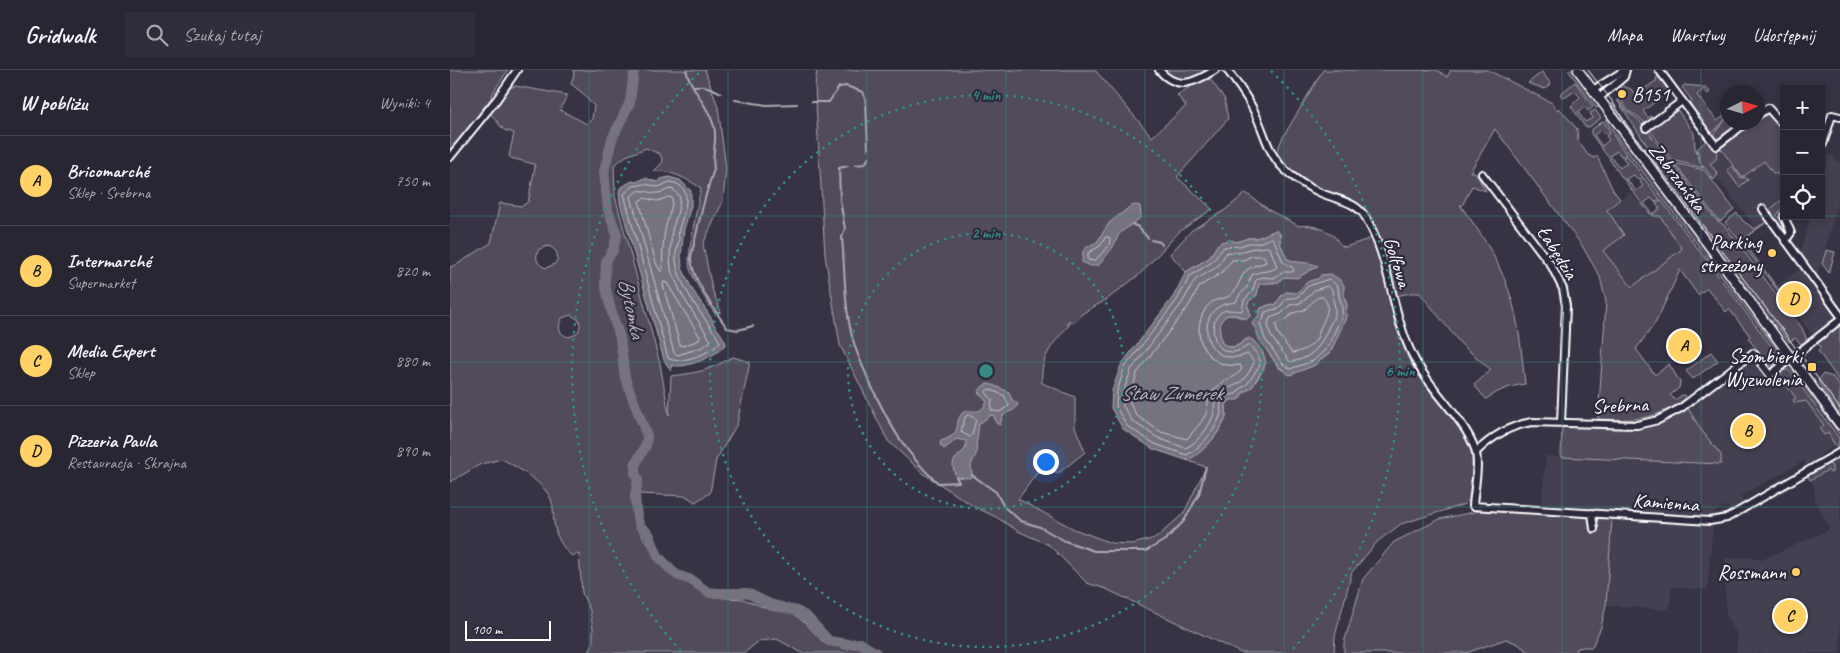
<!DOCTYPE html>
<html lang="pl">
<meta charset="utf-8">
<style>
:root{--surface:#292634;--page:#312e3c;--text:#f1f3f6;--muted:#a5a5ac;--line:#45434f;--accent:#ffd166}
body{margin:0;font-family:Caveat,sans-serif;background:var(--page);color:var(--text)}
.controls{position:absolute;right:15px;top:15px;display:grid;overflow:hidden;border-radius:0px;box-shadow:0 2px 8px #0003}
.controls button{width:45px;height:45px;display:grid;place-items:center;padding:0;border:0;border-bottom:1px solid var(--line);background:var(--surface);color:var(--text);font:25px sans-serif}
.compass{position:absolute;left:1270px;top:15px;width:45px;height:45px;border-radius:50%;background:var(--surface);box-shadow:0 2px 8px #0003;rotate:85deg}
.scale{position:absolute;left:15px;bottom:12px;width:86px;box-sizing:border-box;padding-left:5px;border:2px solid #fff;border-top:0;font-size:14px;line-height:18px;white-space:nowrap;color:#fff;-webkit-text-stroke:4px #2f2a3d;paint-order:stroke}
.you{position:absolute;left:595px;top:391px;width:18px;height:18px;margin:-12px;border:4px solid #fff;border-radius:50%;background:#1a73e8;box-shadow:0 0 0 8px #1a73e833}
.badge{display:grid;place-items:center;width:32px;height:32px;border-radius:50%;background:var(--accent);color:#111;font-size:16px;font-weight:700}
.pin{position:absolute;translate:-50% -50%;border:2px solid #fff;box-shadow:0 1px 5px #0006}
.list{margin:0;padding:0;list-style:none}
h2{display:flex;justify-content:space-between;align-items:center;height:65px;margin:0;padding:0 20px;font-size:21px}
h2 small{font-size:16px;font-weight:400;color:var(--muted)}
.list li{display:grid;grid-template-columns:32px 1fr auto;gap:15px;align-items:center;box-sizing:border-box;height:90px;padding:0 20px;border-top:1px solid var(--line)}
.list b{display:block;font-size:19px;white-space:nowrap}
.list p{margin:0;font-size:16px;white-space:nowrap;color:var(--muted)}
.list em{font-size:16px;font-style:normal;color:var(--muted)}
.icon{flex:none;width:28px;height:28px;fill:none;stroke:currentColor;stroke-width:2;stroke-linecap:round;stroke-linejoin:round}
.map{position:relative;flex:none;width:1390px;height:583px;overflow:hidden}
header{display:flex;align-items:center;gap:30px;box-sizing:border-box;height:70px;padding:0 25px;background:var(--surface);border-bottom:1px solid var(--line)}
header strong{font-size:24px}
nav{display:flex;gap:28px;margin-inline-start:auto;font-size:18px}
.search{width:350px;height:45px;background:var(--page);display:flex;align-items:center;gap:12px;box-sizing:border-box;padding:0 18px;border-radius:0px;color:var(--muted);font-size:19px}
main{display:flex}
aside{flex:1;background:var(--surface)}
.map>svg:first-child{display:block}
</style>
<header>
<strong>Gridwalk</strong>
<div class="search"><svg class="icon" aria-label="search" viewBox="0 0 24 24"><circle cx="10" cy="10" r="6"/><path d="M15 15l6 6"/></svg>Szukaj tutaj</div>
<nav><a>Mapa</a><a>Warstwy</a><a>Udostępnij</a></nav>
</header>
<main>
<aside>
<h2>W pobliżu<small>Wyniki: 4</small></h2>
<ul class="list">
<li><span class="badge">A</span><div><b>Bricomarché</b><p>Sklep · Srebrna</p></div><em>750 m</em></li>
<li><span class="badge">B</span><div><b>Intermarché</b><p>Supermarket</p></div><em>820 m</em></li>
<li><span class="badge">C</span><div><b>Media Expert</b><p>Sklep</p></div><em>880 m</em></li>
<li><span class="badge">D</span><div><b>Pizzeria Paula</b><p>Restauracja · Skrajna</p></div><em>890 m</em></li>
</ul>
</aside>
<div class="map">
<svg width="1390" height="583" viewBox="0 0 1390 583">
<rect width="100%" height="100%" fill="#373345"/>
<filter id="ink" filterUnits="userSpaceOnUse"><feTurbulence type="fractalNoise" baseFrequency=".02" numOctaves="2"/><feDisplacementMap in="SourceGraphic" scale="10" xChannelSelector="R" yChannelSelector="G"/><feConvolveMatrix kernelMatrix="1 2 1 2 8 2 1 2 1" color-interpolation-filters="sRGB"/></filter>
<g filter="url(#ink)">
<!-- built -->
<g fill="#444051">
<polygon points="1308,52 1334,61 1334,128 1314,145 1318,151 1307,159 1252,89 1300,53"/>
<polygon points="1379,85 1385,87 1384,90 1390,92 1390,123 1368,204 1361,202 1349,186 1361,146 1371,146 1371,111"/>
<polygon points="1180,122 1201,148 1204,146 1210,146 1232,179 1182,218 1153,181 1173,165 1157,140"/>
<polygon points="1352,198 1387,247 1362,265 1326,216"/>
<polygon points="1308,282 1318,294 1325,295 1329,292 1336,300 1328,308 1330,307 1346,328 1347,334 1352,330 1355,331 1374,355 1369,358 1374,365 1378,362 1386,375 1369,385 1371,389 1357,396 1354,391 1290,426 1294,432 1281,440 1275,436 1266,441 1263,454 1257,520 1222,517 1219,540 1156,535 1162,443 1091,439 1096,386 1271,394 1237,337"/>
<polygon points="1390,387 1390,450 1389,451 1390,454 1390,583 1287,583 1287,565 1276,545 1275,489 1297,487 1312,490 1379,460 1379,457 1365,430 1364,416 1357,405"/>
</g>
<!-- green -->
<g fill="#514c5c" stroke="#a8a6ae" fill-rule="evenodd">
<polygon points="0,0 58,0 44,21 41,28 0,82"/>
<path d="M123,0H255L268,37L276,99L273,131L253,174L262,219L271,242L265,244C256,230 246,215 240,199C236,186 248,134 251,118C237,109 221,100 204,101L213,92L210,84L196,78L176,86L164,95L165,126L210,294L219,345L221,306C249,303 259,300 283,287L300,292L287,354L266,390L260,423L245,432L236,426L189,424V407L187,396L197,380L199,366L178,308L173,278L174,267L161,234H156L169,268L168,277L175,315L195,366L194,375L183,395V403L186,410L184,419L182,437L184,447L193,467L221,506L236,512L259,527L293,529L321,540L342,543L354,552L374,573L397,579L411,577L417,583H352L327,569L309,571L294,583H139L143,573V558L140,541L132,523L129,484L122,486C113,479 105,465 104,452C103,445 104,436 101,429C94,413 67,397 52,389L31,394L0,412V197L6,195L41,173L50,133L72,136L78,132L85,97L84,94L61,88L59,86L64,63L54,60L40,43L59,18L65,16L117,25L110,40L137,54L142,49L144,36L137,29L135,25L121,14L124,4ZM98,176C107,179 110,186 105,194L96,198C87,195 84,188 89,179ZM121,245L129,250C132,259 128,265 118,267C109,264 107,257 112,248Z"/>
<path d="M367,0H645L702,67L736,36L727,25L750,11L760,9L774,28L778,49L727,107L762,139L730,161L690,204L656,230L633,243L622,253L619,250L617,253H620L619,255C603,274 590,286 592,313L625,327V357L635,382L610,402L587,403L568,429L624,459L661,473L682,474L706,468L734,443L756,397L736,390C750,387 772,361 776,347C776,343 776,338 776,335L780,330L791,328L792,324L802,317L814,299L813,283L803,270L796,269C788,276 781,280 772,273C766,254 772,237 793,249L800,240L797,235L799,231L807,225L809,214L813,212L824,213L833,207H847L865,198L837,189L830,173V164L824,161L816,166L806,168H798L787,172H772L768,174L759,188L736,202L720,184L742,160L775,140L796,123L819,140L849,156C858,154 873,158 880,163C887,167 888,175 895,177L922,168L930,188L945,254L958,288L980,321L1018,369L1022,382L1023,391L1019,430L1015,434L951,454L928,471L902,502L885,566L884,583H791L656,519L637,513L599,475L568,461L546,447L525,437L474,404L438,371L390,275L375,185L365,16ZM868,209L893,215L894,226L897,235L881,281L865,295L840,305L829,298L811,272L804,250L809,246V243L811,238L822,234L825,235L832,225L837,222L845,224C857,217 850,212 868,209Z"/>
<path d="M713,0H759C742,12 729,14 713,0Z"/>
<path d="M873,0H987L997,7L1001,0H1038L1102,33L1106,39H1110L1127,59L1128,71L1138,85L1144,88L1147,86L1163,120L1170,129L1157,140L1174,165L1153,181L1182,217L1232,179L1210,146H1204L1199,143L1175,111L1177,110L1186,121L1193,116L1190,112L1194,108L1210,129L1205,132L1201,128L1194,133L1203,144L1210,139L1206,134L1211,130L1319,273L1330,288L1329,292L1321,296L1318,294L1298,268L1300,266L1279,239L1276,242L1257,218L1248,225L1230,200L1206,252L1186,279L1205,305L1219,294L1230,312L1229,318L1220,325L1225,330L1232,325L1235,326V329C1205,351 1183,350 1148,349L1156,232L1150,207L1131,174L1045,59L1020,102H1025L1036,121L1022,116L1012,136L1010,135C1033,165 1053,197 1063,234C1070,260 1072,288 1075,314C1060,316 1049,320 1036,329L1024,315L1041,300L1010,273L970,223H961L946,226C938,194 931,151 902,131C894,125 883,124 873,121C852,114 839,101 825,85L833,67Z"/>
<polygon points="1118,0 1123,0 1150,37 1146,38"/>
<polygon points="1092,2 1101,14 1095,19 1078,13"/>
<polygon points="1207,7 1210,7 1220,21 1193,41 1198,48 1201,46 1203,49 1196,55 1189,47 1178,41 1166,21 1173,16 1181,19 1185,25 1206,11"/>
<polygon points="1125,12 1143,37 1138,41 1135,37 1128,42 1135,52 1143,48 1140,43 1145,40 1151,48 1139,57 1135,57 1121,36 1130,27 1125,21 1116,27 1112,27 1110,24"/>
<path d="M1234,15L1256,17L1260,22L1258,24L1254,19L1247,25L1267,51L1274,46L1273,44L1276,41C1279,49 1267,58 1261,64L1239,34L1242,31L1232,17Z"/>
<polygon points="1168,29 1177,42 1188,49 1266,150 1274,155 1352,258 1357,270 1351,274 1345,268 1339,272 1323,251 1320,252 1190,79 1161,34 1162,33 1194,81 1198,77 1167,30"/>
<polygon points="1226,38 1244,63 1245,78 1253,98 1222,90 1198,58"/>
<polygon points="1314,42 1319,42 1334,61 1334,112 1327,103 1324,104 1314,91 1294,106 1291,106 1269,76 1300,53 1308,52 1308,47"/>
<polygon points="1277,48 1278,52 1294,53 1278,65 1265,70 1262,66"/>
<polygon points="1157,49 1164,54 1293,227 1329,279 1328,281 1170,72 1155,50"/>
<polygon points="1153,51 1160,61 1155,64 1151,60 1144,65 1152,76 1159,70 1156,66 1161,62 1176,84 1172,87 1167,81 1158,87 1141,64 1141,60"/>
<polygon points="1258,69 1267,83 1266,89 1260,94 1268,104 1264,110 1250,92 1247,79"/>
<polygon points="1177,85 1193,107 1188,110 1184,105 1174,110 1159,89 1161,87 1170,98 1177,93 1173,88"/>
<polygon points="1224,93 1254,100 1284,139 1271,151 1268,150"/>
<polygon points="1282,96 1291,108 1295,107 1298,110 1289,117 1277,100"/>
<polygon points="1334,128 1334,134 1327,145 1338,161 1333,164 1317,142"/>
<polygon points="1287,143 1293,151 1305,159 1318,151 1292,170 1326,216 1329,220 1328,221 1275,152"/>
<polygon points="1376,180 1385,182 1379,203 1372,194"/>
<polygon points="1390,255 1390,312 1368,281 1371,278 1367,272"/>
<polygon points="1261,282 1268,291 1243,309 1236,301"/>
<polygon points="1339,296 1347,301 1390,365"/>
<polygon points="1335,300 1339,300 1389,368 1388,380 1378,363 1374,365 1369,358 1374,355 1356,331 1345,333 1343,330 1346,328 1330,307 1327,308 1327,305"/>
<polygon points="1373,304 1383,307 1390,317 1390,346 1370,315 1368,311"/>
<path d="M1237,337L1252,361L1271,385V394L1111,387L1112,355C1159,358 1196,365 1237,337Z"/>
<polygon points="1376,394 1379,394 1382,396 1382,402 1380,403 1378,400 1360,410 1357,405"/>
<polygon points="1039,439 1162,447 1156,535 1151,557 1142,577 1132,577 1126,579 1125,583 1080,583 1068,574 1056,569 1016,583 894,583 894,573 913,509 944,472 990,449"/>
</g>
<!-- water -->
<g fill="#76737f" stroke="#adabb2">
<path d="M219,107L230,110L241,121V136L234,159L231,186L232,198L242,219L262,249L263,253L271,264L276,273C271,285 234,300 222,295L221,301L214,290L170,133L169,122L170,118L182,111L186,112L195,108L207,112L211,109Z"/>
<polygon points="686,135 690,136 691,147 669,164 663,177 649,195 641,196 632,192 633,181 637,177 647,172 659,153 681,136"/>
<path d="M826,160L830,164V173L837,189C847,194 858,191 868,196L847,208L833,207L829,212L809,214L807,225L799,231L797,235L801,245L797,249C793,248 789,245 785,245C768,242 768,261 772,273C785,283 788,274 799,268C807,272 815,284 816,293L802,317L792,323L788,330H780L776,335C776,338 776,343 776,347C772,360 750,387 736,390L703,379L673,359L661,338L662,321L671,295L723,227L736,202L759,188L768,174L772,172L780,170L787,172L798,168H807Z"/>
<path d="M881,204L890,210L894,215V226L897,235L896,248L881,281L865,295L840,305L829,297L811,272C806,264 809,263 802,254L804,250L809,246V243L811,238L822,234L825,235L832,225L837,222L845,223C857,217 850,212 868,209L871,205Z"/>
<path d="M538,314L543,315L559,322L562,330L568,334C565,342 561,340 555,344C551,347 552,351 550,355L546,353L544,346L541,345L529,354L526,377L527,382L521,395L522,405L520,408L506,407C505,404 503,398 503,395C503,384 518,385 516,371L507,369L494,379L490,375L491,371C516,363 501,351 515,341C528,340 529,345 537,332L528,322L533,316Z"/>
</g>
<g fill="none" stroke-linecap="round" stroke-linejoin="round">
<!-- shore -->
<g stroke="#c8c7cc" stroke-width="1">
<path d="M220,112C247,116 233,143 229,159C228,163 229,166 229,170C228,175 226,181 226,185C224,213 257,249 270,272C265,282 227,296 218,288L174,124L183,116L195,114L208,117Z"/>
<path d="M220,119L224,120L230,127L228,141L222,160L220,185L221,200L232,225L261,271L253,277L228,285L224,283L181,127C189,115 197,124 208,123C212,123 216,120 220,119Z"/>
<path d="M219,127L222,128C223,138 218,146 216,156C213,168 212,187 213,200L211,202L206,193L189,131L194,128L207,131Z"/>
<polygon points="656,167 659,167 660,169 659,175 645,191 638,190 638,183 650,176"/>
<path d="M822,168L824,170L833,192L843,198L844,201L842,202H832L824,208L812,207L806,210L802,222L794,230L792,241C785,241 776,238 770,243C757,254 764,283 782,282C790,282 794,277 800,275L808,286L811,293L798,313L789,320L786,324C780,325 776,325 772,331C769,336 772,341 770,346C765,361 750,378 737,385L705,374L677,356L666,337L667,321L675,297L727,230L740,206L762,192L774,177L790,176L798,173H808Z"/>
<path d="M817,177L820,178L827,197C820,203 810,200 802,205L796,219L790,224L786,232C780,233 772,234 767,238C746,253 758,300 798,284L804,292C802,298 798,304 794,309C785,318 771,318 766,330C763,335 765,341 763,346C759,357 747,374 735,378L708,368L682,351L673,336V323L681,300L732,233L745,210L767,197L777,182L788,183L799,179Z"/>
<path d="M802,186H814L816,192C810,195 802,195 796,201C789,208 788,221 779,226C770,231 764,227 756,238C738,265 757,300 790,295L792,299C784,310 770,311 762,322C756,329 759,337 756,344C751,354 743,361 737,369L711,362L687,346L680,334L681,324L687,303L738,237L750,216L771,203L782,190H793Z"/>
<path d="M880,209L888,217L889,226L892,236V246L877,278L863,291L840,299L833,294L815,269L810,254L814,248V243L821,240L828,239L837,228C849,229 850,225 857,217C858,216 878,209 880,209Z"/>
<polygon points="214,212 217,213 250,267 249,270 233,276 230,275 213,215"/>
<path d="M878,216C884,219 882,223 883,229C888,247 883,246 877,261C869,279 860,289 840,292L820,265L818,254L820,248L831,244L840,235L850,233L856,229L863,221Z"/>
<path d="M873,227C883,237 874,248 870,259C868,262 868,267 866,270C861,277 851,282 842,283L827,262L826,254L835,250L843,243L854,240L867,228Z"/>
<polygon points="539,319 555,326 559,336 549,342 541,340 542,330 536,322"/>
<polygon points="519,345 526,349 522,365 520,367 511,362 515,347"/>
</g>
<!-- stream -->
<g stroke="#adabb2" stroke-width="2">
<path d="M236,0C241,20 258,35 264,56C268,70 261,84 264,99C255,125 250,146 244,174C243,179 241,183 241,189C243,211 265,240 277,258L288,260L303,256"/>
<path d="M244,16C255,15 262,18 271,23"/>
<polyline points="285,30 316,35 347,34"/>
<polyline points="362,32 379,32 389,17 396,16 413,22 416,30 418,79"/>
<polyline points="405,95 415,94 419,87"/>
<path d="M398,96L389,98L390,130L395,159L392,167C395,200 394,238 403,270C407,285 414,299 420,313C438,352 455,384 488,413L509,412L506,407"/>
<polyline points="682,154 688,157 698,168"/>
<polyline points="701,170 710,172 712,175"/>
<polyline points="522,405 546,422 554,437 571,451 590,457 615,471 644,481 696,481 715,470 734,451 749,424 756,397"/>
</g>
<!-- river -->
<polyline stroke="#76737f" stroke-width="10" points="184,0 180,32 162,69 154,102 158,140 167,165 163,180 156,191 155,214 161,240 170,268 175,308 197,366 196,375 185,395 185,403 188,410 185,426 187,447 190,456 199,464 208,486 221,500 227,505 241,510 258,522 266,523 297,523 320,534 347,541 357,547 379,571 399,574 410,573 426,583"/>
<defs>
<g id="minor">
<path d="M709,0C727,21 744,13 765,0"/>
<path d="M777,0C787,13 797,26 804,41C814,60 817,82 833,98C844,109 857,117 871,123C887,130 906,131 916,148C941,191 941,244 964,288C979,319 1014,348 1025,379C1030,394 1024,420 1023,436L1260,451L1277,448L1390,382"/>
<polyline points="1209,0 1266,76 1297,52"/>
<polyline points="1143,20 1175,0"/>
<polyline points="1149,28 1174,7 1176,0"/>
<polyline points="1308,45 1318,38 1334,56"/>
<polyline points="1196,58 1232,31"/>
<polyline points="1371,74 1373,74 1382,45 1390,47"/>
<polyline points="0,87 47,29 67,0"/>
<polyline points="1032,104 1101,195 1113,219 1116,236 1111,352"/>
<polyline points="1313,139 1390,245"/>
<polyline points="1334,146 1341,163 1335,171"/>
<path d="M1026,382C1043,366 1059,356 1082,352L1187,355L1208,350L1231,338L1303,283L1320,305L1390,250"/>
<polyline points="1142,443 1144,459"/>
</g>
<polyline id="major" points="1128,0 1294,223 1390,355"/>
</defs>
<!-- minor casing -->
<use href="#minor" stroke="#fff" stroke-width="10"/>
<!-- major casing -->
<use href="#major" stroke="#fff" stroke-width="11"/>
<!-- minor -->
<use href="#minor" stroke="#2f2a3d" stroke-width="6"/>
<!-- major -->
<use href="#major" stroke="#2f2a3d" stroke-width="8"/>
<!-- tram -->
<polyline stroke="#fff" stroke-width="1" points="1138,0 1162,31 1177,55 1212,102 1334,262 1390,339"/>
</g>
</g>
<!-- grid -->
<path fill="none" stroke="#338b84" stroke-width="1" stroke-opacity="0.55" d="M139,0V583M278,0V583M417,0V583M556,0V583M695,0V583M834,0V583M973,0V583M1112,0V583M1251,0V583M0,146H1334M1371,146H1390M0,292H1390M0,437H1390"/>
<!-- distance rings -->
<g fill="none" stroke="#338b84" stroke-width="2.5" stroke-dasharray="2.5 5">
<circle cx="536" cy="301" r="138"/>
<circle cx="536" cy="301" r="276"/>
<path d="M231 581A414 414 0 0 1 251 1M821 1A414 414 0 0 1 841 581"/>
</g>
<!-- markers -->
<g fill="#ffd166" stroke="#2f2a3d" stroke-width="2">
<circle cx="1172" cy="24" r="5"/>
<circle cx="1322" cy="183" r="5"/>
<rect x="1357" y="292" width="10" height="10" rx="2.5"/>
<circle cx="1346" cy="502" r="5"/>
</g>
<g text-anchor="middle" stroke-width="4.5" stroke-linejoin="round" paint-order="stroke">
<!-- poi labels -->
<g font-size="20" fill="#fff" stroke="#2f2a3d" text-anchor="end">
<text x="1182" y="31" text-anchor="start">B151</text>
<text x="1312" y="179">Parking<tspan x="1312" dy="23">strzeżony</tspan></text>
<text x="1352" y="293">Szombierki<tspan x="1352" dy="23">Wyzwolenia</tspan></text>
<text x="1336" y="509">Rossmann</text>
</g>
<!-- street labels -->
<g font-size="20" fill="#fff" stroke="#2f2a3d">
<text transform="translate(1228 107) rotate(53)" y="7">Zabrzańska</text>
<text transform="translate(1108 182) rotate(58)" y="7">Łabędzia</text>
<text transform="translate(948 192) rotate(73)" y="7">Golfowa</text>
<text transform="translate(1170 335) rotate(-2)" y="7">Srebrna</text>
<text transform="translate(1216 432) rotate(4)" y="7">Kamienna</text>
</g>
<!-- water labels -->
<g font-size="21" font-style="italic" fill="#b4b2b9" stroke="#2f2a3d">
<text transform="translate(182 238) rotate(78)" y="7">Bytomka</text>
<text x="721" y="330">Staw Zumerek</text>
</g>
</g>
<circle cx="536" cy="301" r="8" fill="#338b84" stroke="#2f2a3d" stroke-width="2.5"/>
<g font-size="15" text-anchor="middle" font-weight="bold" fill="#338b84" stroke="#2f2a3d" stroke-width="4.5" stroke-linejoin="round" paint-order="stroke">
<text x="536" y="30">4 min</text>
<text x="536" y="168">2 min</text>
<text x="950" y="306">6 min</text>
</g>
</svg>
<div class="controls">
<button>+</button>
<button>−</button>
<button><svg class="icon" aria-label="locate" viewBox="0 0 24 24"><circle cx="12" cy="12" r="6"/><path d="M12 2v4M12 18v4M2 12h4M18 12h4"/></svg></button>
</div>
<svg class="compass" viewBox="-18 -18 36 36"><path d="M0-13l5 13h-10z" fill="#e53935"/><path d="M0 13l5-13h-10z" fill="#a5a5ac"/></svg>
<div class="scale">100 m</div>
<div class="you"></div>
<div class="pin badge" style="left:1234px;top:276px">A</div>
<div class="pin badge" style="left:1298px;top:361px">B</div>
<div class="pin badge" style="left:1340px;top:546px">C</div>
<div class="pin badge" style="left:1344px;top:229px">D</div>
</div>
</main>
